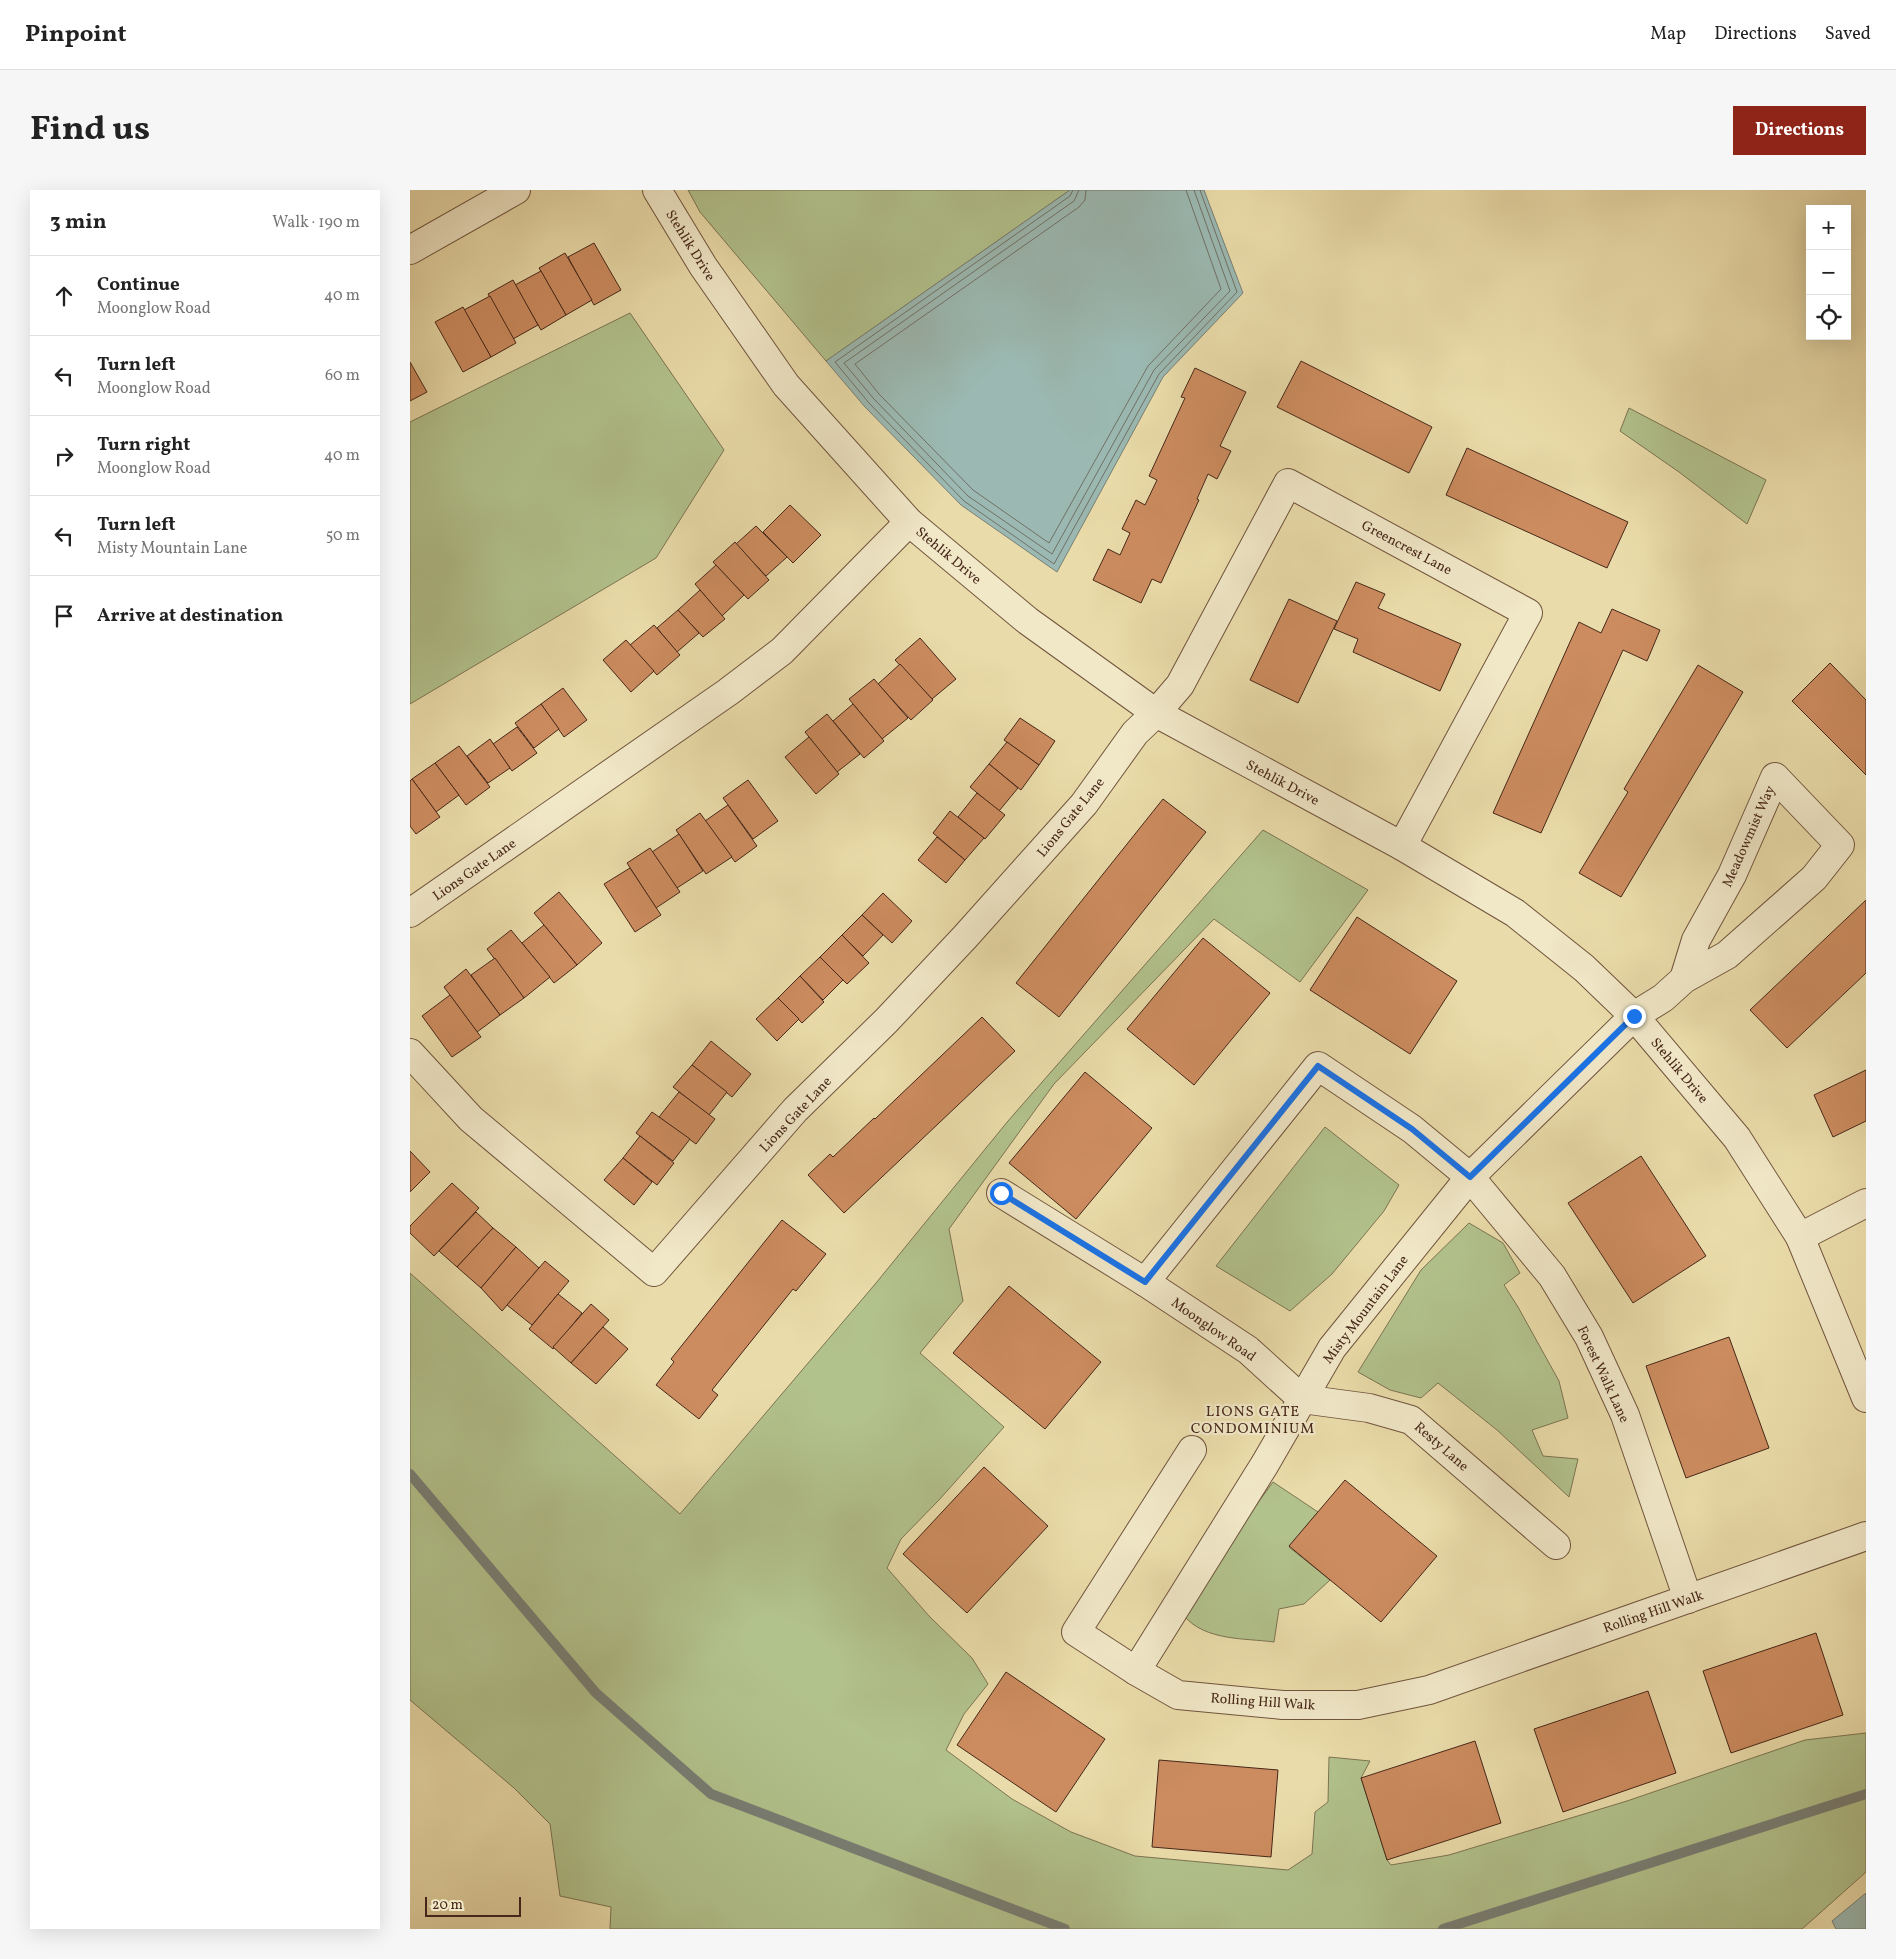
<!DOCTYPE html>
<meta charset="utf-8">
<style>
:root{--surface:#fff;--page:#f6f6f6;--text:#222;--muted:#767676;--line:#e0e0e0;--accent:#8f2418}
body{margin:0;font-family:Vollkorn,serif;background:var(--page);color:var(--text)}
.controls{position:absolute;right:15px;top:15px;display:grid;overflow:hidden;border-radius:0px;box-shadow:0 5px 20px #0002}
.controls button{width:45px;height:45px;display:grid;place-items:center;padding:0;border:0;border-bottom:1px solid var(--line);background:var(--surface);color:var(--text);font:25px sans-serif}
.scale{position:absolute;left:15px;bottom:12px;width:96px;box-sizing:border-box;padding-left:5px;border:2px solid #472719;border-top:0;font-size:14px;line-height:18px;white-space:nowrap;color:#472719;-webkit-text-stroke:4px #f1e8c8;paint-order:stroke}
.stop{position:absolute;width:15px;height:15px;margin:-11px;border:4px solid #1a73e8;border-radius:50%;background:#fff}
.stop.end{background:#1a73e8;border-color:#fff;box-shadow:0 1px 5px #0008}
.list{margin:0;padding:0;list-style:none}
h2{display:flex;justify-content:space-between;align-items:center;height:65px;margin:0;padding:0 20px;font-size:21px}
h2 small{font-size:16px;font-weight:400;color:var(--muted)}
.list li{display:grid;grid-template-columns:32px 1fr auto;gap:15px;align-items:center;box-sizing:border-box;height:80px;padding:0 20px;border-top:1px solid var(--line)}
.list b{display:block;font-size:19px;white-space:nowrap}
.list p{margin:0;font-size:16px;white-space:nowrap;color:var(--muted)}
.list em{font-size:16px;font-style:normal;color:var(--muted)}
.icon{flex:none;width:28px;height:28px;fill:none;stroke:currentColor;stroke-width:2;stroke-linecap:round;stroke-linejoin:round}
.map{position:relative;flex:none;width:1456px;height:1739px;overflow:hidden;border-radius:0px}
header{display:flex;align-items:center;gap:30px;box-sizing:border-box;height:70px;padding:0 25px;background:var(--surface);border-bottom:1px solid var(--line)}
header strong{font-size:24px}
nav{display:flex;gap:28px;margin-inline-start:auto;font-size:18px}
.intro{display:flex;align-items:center;justify-content:space-between;box-sizing:border-box;height:120px;padding:0 30px}
h1{margin:0;font-size:35px}
.button{padding:12px 22px;border-radius:0px;background:var(--accent);color:#fff;font-size:18px;font-weight:700}
main{display:flex;gap:30px;padding:0 30px}
aside{flex:1;background:var(--surface);border-radius:0px;box-shadow:0 5px 20px #0002}
.map>svg:first-child{display:block}
</style>
<header>
<strong>Pinpoint</strong>
<nav><a>Map</a><a>Directions</a><a>Saved</a></nav>
</header>
<div class="intro"><h1>Find us</h1><a class="button">Directions</a></div>
<main>
<aside>
<h2>3 min<small>Walk · 190 m</small></h2>
<ul class="list">
<li><svg class="icon" aria-label="ahead" viewBox="0 0 24 24"><path d="M12 20V5M6 11l6-6 6 6"/></svg><div><b>Continue</b><p>Moonglow Road</p></div><em>40 m</em></li>
<li><svg class="icon" aria-label="left" viewBox="0 0 24 24"><path d="M17 20v-9H6M10 6l-5 5 5 5"/></svg><div><b>Turn left</b><p>Moonglow Road</p></div><em>60 m</em></li>
<li><svg class="icon" aria-label="right" viewBox="0 0 24 24"><path d="M7 20v-9h11M14 6l5 5-5 5"/></svg><div><b>Turn right</b><p>Moonglow Road</p></div><em>40 m</em></li>
<li><svg class="icon" aria-label="left" viewBox="0 0 24 24"><path d="M17 20v-9H6M10 6l-5 5 5 5"/></svg><div><b>Turn left</b><p>Misty Mountain Lane</p></div><em>50 m</em></li>
<li><svg class="icon" aria-label="arrive" viewBox="0 0 24 24"><path d="M6 21V4h12l-3 4 3 4H6"/></svg><div><b>Arrive at destination</b></div></li>
</ul>
</aside>
<div class="map">
<svg width="1456" height="1739" viewBox="0 0 1456 1739">
<rect width="100%" height="100%" fill="#eadcaa"/>
<filter id="stains"><feTurbulence type="fractalNoise" baseFrequency=".004" numOctaves="4"/><feColorMatrix values="0 0 0 0 .2 0 0 0 0 .09 0 0 0 0 .02 0 0 0 .5 -.17"/></filter>
<radialGradient id="worn" r=".72"><stop offset=".6" stop-color="#630" stop-opacity="0"/><stop offset="1" stop-color="#630" stop-opacity=".3"/></radialGradient>
<!-- green -->
<g fill="#b2c28c" stroke="#7c7452">
<polygon points="278,0 660,0 416,171 290,22"/>
<polygon points="220,123 314,260 246,368 0,514 0,232"/>
<polygon points="1219,218 1356,290 1337,334 1269,282 1210,241"/>
<polygon points="853,640 958,700 890,792 804,729 644,894 539,1039 553,1111 510,1163 594,1237 529,1310 491,1349 477,1378 519,1426 562,1468 578,1494 554,1524 536,1560 602,1609 661,1642 725,1666 878,1680 902,1664 905,1622 918,1612 919,1567 960,1571 951,1588 977,1670 981,1675 1039,1665 1217,1611 1395,1550 1456,1543 1456,1682 1392,1739 200,1739 201,1717 150,1706 140,1634 104,1598 0,1510 0,1083 270,1324 466,1093 598,931"/>
<polygon points="915,937 989,995 974,1021 922,1084 880,1121 806,1076"/>
<polygon points="1059,1033 1093,1053 1110,1083 1094,1095 1108,1117 1149,1191 1158,1228 1122,1240 1133,1266 1168,1269 1159,1307 1087,1240 1028,1193 1011,1208 980,1200 948,1182 1011,1080"/>
<path d="M863,1292L908,1322L879,1357L920,1390L894,1414L869,1419L864,1452C834,1448 796,1451 774,1426L822,1348Z"/>
</g>
<!-- water -->
<g fill="#9bb9b2" stroke="#797f75">
<polygon points="660,0 794,0 833,103 753,187 647,382 551,315 455,217 416,171"/>
<polygon points="1456,1703 1456,1739 1426,1739 1422,1731"/>
</g>
<g fill="none" stroke-linecap="round" stroke-linejoin="round">
<!-- shore -->
<g stroke="#717066" stroke-width="1">
<polyline points="663,0 660,6 425,172 459,213 554,311 644,374 749,184 827,102 790,0"/>
<polyline points="669,0 664,11 434,173 464,209 558,306 642,364 744,180 820,101 784,0"/>
<polyline points="676,0 675,10 669,17 445,174 469,204 563,300 639,353 738,176 811,99 776,0"/>
</g>
<!-- stream -->
<g stroke="#797f75" stroke-width="10">
<polyline points="0,1284 186,1503 301,1604 655,1739"/>
<polyline points="1033,1739 1456,1604"/>
</g>
</g>
<!-- building -->
<g fill="#cc8c5f" stroke="#472719">
<polygon points="184,53 211,100 184,115 158,67"/>
<polygon points="155,63 182,110 156,125 129,78"/>
<polygon points="131,81 156,125 131,140 105,95"/>
<polygon points="103,90 128,135 103,149 78,104"/>
<polygon points="80,106 106,153 81,167 54,120"/>
<polygon points="53,117 81,167 53,182 25,132"/>
<polygon points="891,171 1022,237 999,283 867,217"/>
<polygon points="0,172 17,202 0,211"/>
<polygon points="785,178 836,202 810,256 821,261 807,289 798,284 787,309 789,310 751,393 742,389 731,413 683,390 698,359 710,365 720,343 712,339 726,310 735,315 747,290 739,286 775,208 771,207"/>
<polygon points="1057,258 1218,332 1197,378 1036,305"/>
<polygon points="380,315 411,345 383,373 353,342"/>
<polygon points="346,336 377,367 356,386 326,354"/>
<polygon points="325,352 359,390 338,409 303,372"/>
<polygon points="306,375 334,405 312,426 285,394"/>
<polygon points="946,392 975,404 968,418 1051,454 1030,501 943,462 948,449 924,439"/>
<polygon points="290,400 315,429 293,447 268,420"/>
<polygon points="879,409 927,431 888,513 840,490"/>
<polygon points="1202,419 1250,440 1237,471 1213,460 1131,643 1083,623 1169,432 1191,443"/>
<polygon points="268,420 289,443 267,462 247,438"/>
<polygon points="244,435 270,465 247,485 220,455"/>
<polygon points="510,448 546,489 522,509 485,470"/>
<polygon points="216,450 244,481 221,502 193,470"/>
<polygon points="1420,473 1456,510 1456,585 1382,511"/>
<polygon points="490,474 523,510 501,530 468,494"/>
<polygon points="1288,475 1333,502 1211,707 1169,683 1218,602 1214,599"/>
<polygon points="464,489 498,528 472,549 439,509"/>
<polygon points="153,498 177,530 154,547 131,514"/>
<polygon points="131,514 149,539 124,558 105,533"/>
<polygon points="443,514 474,551 454,568 423,531"/>
<polygon points="417,524 450,564 427,582 395,542"/>
<polygon points="610,528 645,551 629,575 594,550"/>
<polygon points="107,537 127,563 102,581 83,554"/>
<polygon points="399,547 429,584 406,604 375,567"/>
<polygon points="80,549 100,578 78,593 57,566"/>
<polygon points="597,552 629,575 611,600 579,574"/>
<polygon points="49,556 80,597 56,615 25,573"/>
<polygon points="25,573 49,605 26,622 2,589"/>
<polygon points="579,574 608,598 589,621 560,597"/>
<polygon points="2,589 30,627 6,644 0,636 0,591"/>
<polygon points="338,590 368,631 343,649 313,608"/>
<polygon points="567,603 595,625 575,649 548,627"/>
<polygon points="753,609 796,642 649,827 606,793"/>
<polygon points="318,615 347,656 325,672 295,631"/>
<polygon points="540,621 574,648 555,670 523,643"/>
<polygon points="290,623 322,667 296,684 266,640"/>
<polygon points="269,644 293,681 267,698 242,662"/>
<polygon points="527,647 555,670 536,693 508,670"/>
<polygon points="240,658 270,702 246,718 217,673"/>
<polygon points="220,678 251,725 225,742 194,694"/>
<polygon points="149,702 192,753 167,775 124,723"/>
<polygon points="473,703 502,731 482,753 452,725"/>
<polygon points="1456,710 1456,783 1377,858 1340,820"/>
<polygon points="452,725 473,745 453,766 432,745"/>
<polygon points="947,727 1047,791 1000,864 900,800"/>
<polygon points="134,735 167,775 144,793 112,753"/>
<polygon points="101,740 140,787 114,808 77,759"/>
<polygon points="432,745 459,773 437,794 410,767"/>
<polygon points="793,748 860,803 784,895 717,839"/>
<polygon points="410,767 433,790 413,810 390,786"/>
<polygon points="85,768 114,808 90,825 61,785"/>
<polygon points="56,779 90,825 67,842 34,797"/>
<polygon points="390,786 414,812 392,833 368,808"/>
<polygon points="40,805 71,847 42,867 12,826"/>
<polygon points="368,808 389,829 367,851 346,829"/>
<polygon points="572,827 605,861 434,1023 398,985 420,964 423,967 464,928 465,929"/>
<polygon points="301,851 341,884 322,907 282,875"/>
<polygon points="282,875 317,902 299,925 263,897"/>
<polygon points="1456,880 1456,931 1423,947 1404,905"/>
<polygon points="675,882 742,938 666,1029 599,973"/>
<polygon points="269,902 305,929 286,954 249,927"/>
<polygon points="242,922 280,949 263,971 226,943"/>
<polygon points="230,946 264,973 247,995 213,968"/>
<polygon points="0,961 20,982 0,1002"/>
<polygon points="1231,966 1296,1066 1223,1113 1158,1013"/>
<polygon points="213,968 242,992 224,1015 194,990"/>
<polygon points="42,993 69,1018 24,1066 0,1043 0,1036"/>
<polygon points="66,1022 83,1038 47,1077 29,1061"/>
<polygon points="372,1030 416,1064 386,1101 383,1099 302,1200 308,1205 289,1229 246,1195 264,1172 261,1169"/>
<polygon points="83,1038 106,1057 71,1098 47,1077"/>
<polygon points="106,1057 129,1078 92,1121 71,1098"/>
<polygon points="135,1071 159,1091 122,1135 97,1115"/>
<polygon points="599,1096 691,1172 635,1239 543,1163"/>
<polygon points="148,1104 172,1123 143,1159 119,1139"/>
<polygon points="181,1114 199,1130 161,1173 143,1157"/>
<polygon points="193,1137 218,1159 186,1194 161,1173"/>
<polygon points="1319,1147 1359,1258 1276,1288 1236,1176"/>
<polygon points="574,1277 638,1336 557,1423 493,1364"/>
<polygon points="935,1290 1027,1366 971,1432 879,1356"/>
<polygon points="1406,1443 1433,1525 1321,1563 1293,1481"/>
<polygon points="596,1482 695,1549 646,1622 547,1555"/>
<polygon points="1238,1501 1266,1583 1153,1622 1124,1539"/>
<polygon points="1065,1551 1091,1633 977,1670 951,1588"/>
<polygon points="749,1570 868,1580 861,1667 742,1657"/>
</g>
<g fill="none" stroke-linecap="round" stroke-linejoin="round">
<defs>
<g id="street">
<polyline points="247,0 293,76 376,195 499,332 618,431 746,523 992,656 1105,723 1174,778 1224,826 1327,948 1390,1047 1456,1208"/>
<polyline points="0,60 106,0"/>
<polyline points="0,723 318,502 372,461 499,332"/>
<polyline points="0,863 61,929 244,1082 385,920 476,831 555,747 674,614 725,543 746,523 770,495 878,293 1118,423 992,656"/>
<polyline points="591,1003 735,1092 838,1160 892,1209 959,1218 1001,1230 1146,1355"/>
<polyline points="1390,1047 1456,1013"/>
<polyline points="735,1092 908,876 1002,939 1060,987 1142,1086 1179,1147 1215,1225 1278,1409"/>
<polyline points="782,1260 666,1442 726,1481 768,1505 873,1515 948,1515 1019,1500 1456,1346"/>
<polyline points="726,1481 855,1274 922,1158 1060,987 1224,826 1253,808 1274,789 1286,750 1322,685 1365,587 1430,655 1404,688 1317,765 1274,789"/>
</g>
</defs>
<!-- street casing -->
<use href="#street" stroke="#70543d" stroke-width="30"/>
<!-- street -->
<use href="#street" stroke="#f1e8c8" stroke-width="28"/>
</g>
<g fill="none" stroke-linecap="round" stroke-linejoin="round">
<!-- route -->
<polyline stroke="#1a73e8" stroke-width="6" points="591,1003 735,1092 908,876 1002,939 1060,987 1224,826"/>
</g>
<g text-anchor="middle" stroke-width="4.5" stroke-linejoin="round" paint-order="stroke">
<!-- street labels -->
<g font-size="14" fill="#472719" stroke="#f1e8c8">
<text transform="translate(281 55) rotate(58)" y="5">Stehlik Drive</text>
<text transform="translate(997 357) rotate(28)" y="5">Greencrest Lane</text>
<text transform="translate(539 365) rotate(40)" y="5">Stehlik Drive</text>
<text transform="translate(873 592) rotate(28)" y="5">Stehlik Drive</text>
<text transform="translate(660 627) rotate(-51)" y="5">Lions Gate Lane</text>
<text transform="translate(1338 646) rotate(-66)" y="5">Meadowmist Way</text>
<text transform="translate(64 679) rotate(-35)" y="5">Lions Gate Lane</text>
<text transform="translate(1270 880) rotate(50)" y="5">Stehlik Drive</text>
<text transform="translate(385 924) rotate(-47)" y="5">Lions Gate Lane</text>
<text transform="translate(955 1119) rotate(-53)" y="5">Misty Mountain Lane</text>
<text transform="translate(804 1139) rotate(35)" y="5">Moonglow Road</text>
<text transform="translate(1194 1184) rotate(65)" y="5">Forest Walk Lane</text>
<text transform="translate(1032 1256) rotate(41)" y="5">Resty Lane</text>
<text transform="translate(1243 1421) rotate(-19)" y="5">Rolling Hill Walk</text>
<text transform="translate(853 1511) rotate(4)" y="5">Rolling Hill Walk</text>
</g>
<!-- neighbourhood labels -->
<g font-size="15" letter-spacing="1" fill="#472719" stroke="#f1e8c8">
<text x="843" y="1226">LIONS GATE<tspan x="843" dy="17">CONDOMINIUM</tspan></text>
</g>
</g>
<rect width="100%" height="100%" filter="url(#stains)"/>
<rect width="100%" height="100%" fill="url(#worn)"/>
</svg>
<div class="controls">
<button>+</button>
<button>−</button>
<button><svg class="icon" aria-label="locate" viewBox="0 0 24 24"><circle cx="12" cy="12" r="6"/><path d="M12 2v4M12 18v4M2 12h4M18 12h4"/></svg></button>
</div>
<div class="scale">20 m</div>
<div class="stop" style="left:591px;top:1003px"></div>
<div class="stop end" style="left:1224px;top:826px"></div>
</div>
</main>
